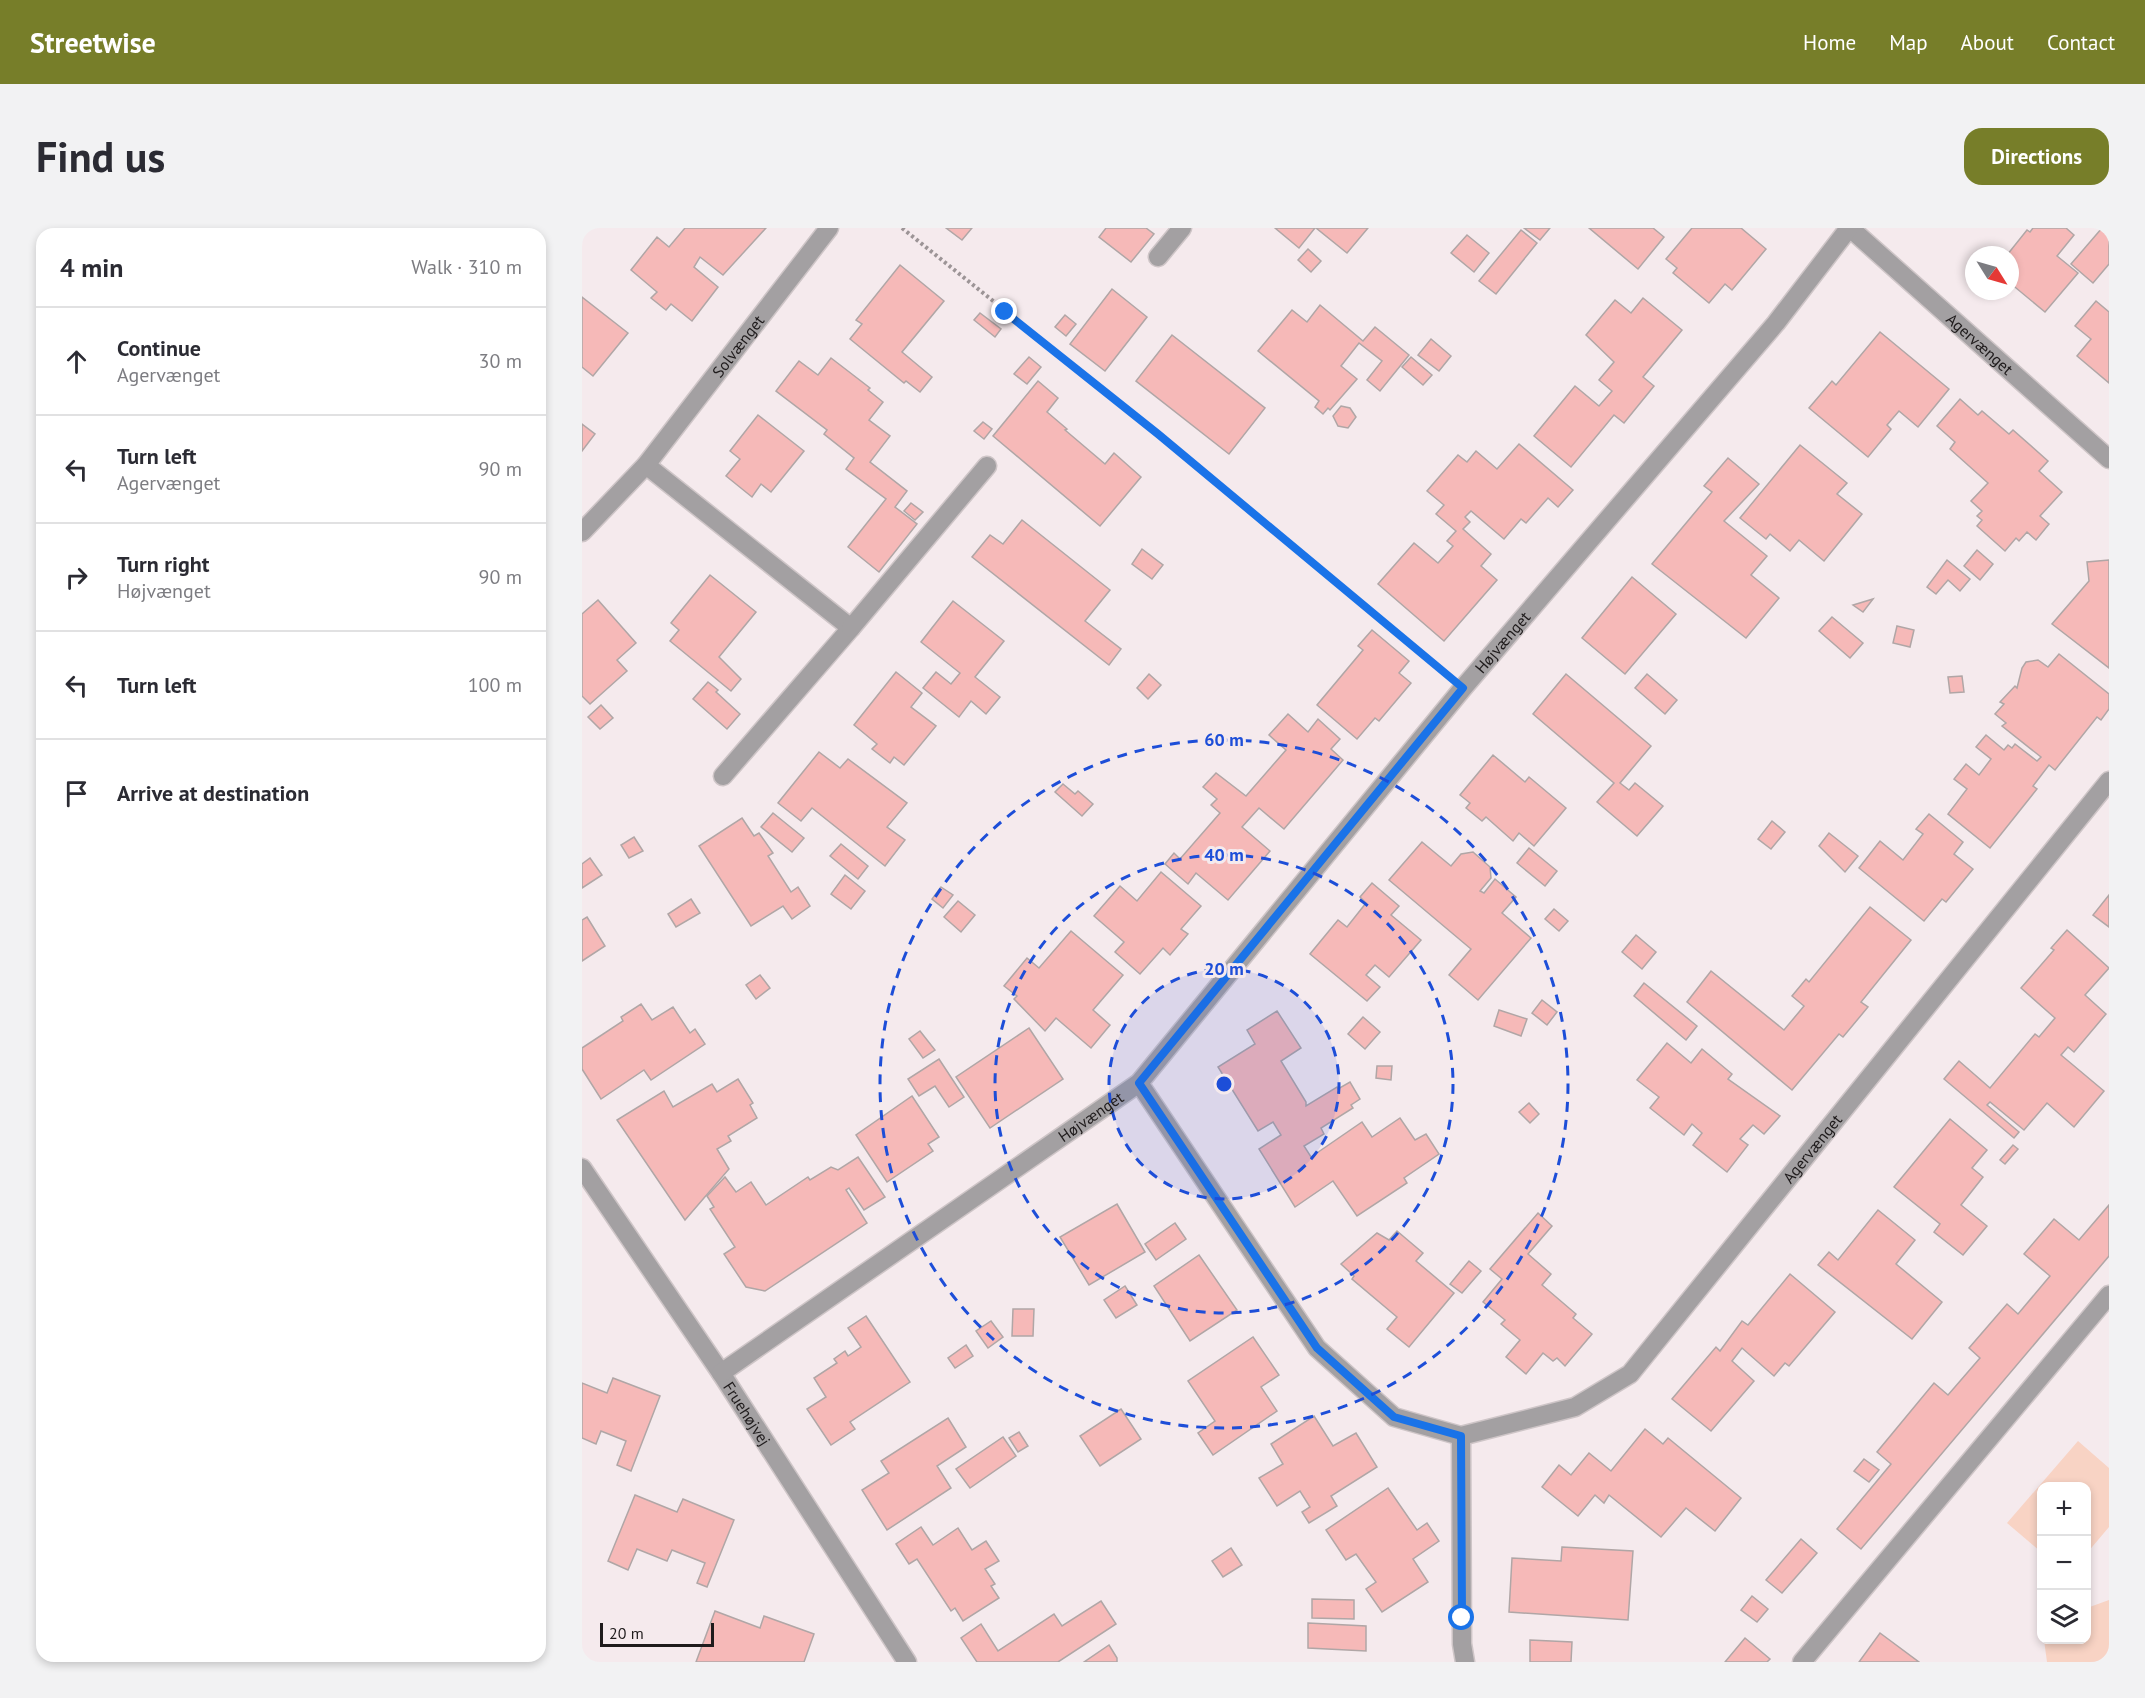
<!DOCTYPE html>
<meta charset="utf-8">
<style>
:root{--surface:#fff;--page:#f2f2f3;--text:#2b2b33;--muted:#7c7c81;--line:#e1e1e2;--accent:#777e29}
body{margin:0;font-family:"PT Sans",sans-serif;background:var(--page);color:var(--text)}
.controls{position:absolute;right:18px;bottom:18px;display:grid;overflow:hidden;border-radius:12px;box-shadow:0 3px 9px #0003}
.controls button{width:54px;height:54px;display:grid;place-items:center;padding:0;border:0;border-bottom:2px solid var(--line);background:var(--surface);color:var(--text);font:30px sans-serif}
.compass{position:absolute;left:1383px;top:18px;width:54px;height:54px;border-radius:50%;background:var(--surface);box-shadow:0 3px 9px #0003;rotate:127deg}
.scale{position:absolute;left:18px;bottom:15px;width:114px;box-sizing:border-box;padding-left:6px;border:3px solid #1f1b1c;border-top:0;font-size:16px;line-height:21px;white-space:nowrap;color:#1f1b1c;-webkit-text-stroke:4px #f5eaed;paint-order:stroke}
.stop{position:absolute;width:18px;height:18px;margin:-14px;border:4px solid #1a73e8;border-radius:50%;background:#fff}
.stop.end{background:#1a73e8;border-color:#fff;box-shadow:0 2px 6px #0008}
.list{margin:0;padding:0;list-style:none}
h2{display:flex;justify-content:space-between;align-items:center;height:78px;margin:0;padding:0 24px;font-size:26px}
h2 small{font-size:20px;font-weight:400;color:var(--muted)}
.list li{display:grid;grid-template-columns:39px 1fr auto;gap:18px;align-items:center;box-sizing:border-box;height:108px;padding:0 24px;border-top:2px solid var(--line)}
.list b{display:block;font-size:22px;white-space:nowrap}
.list p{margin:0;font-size:20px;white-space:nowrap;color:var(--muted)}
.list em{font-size:20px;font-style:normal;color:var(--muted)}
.icon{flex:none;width:33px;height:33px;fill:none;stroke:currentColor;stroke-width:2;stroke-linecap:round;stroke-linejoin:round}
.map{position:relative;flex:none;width:1527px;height:1434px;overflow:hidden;border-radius:18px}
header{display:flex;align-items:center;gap:36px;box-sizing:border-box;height:84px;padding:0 30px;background:var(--accent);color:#fff}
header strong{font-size:28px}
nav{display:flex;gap:33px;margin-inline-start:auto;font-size:21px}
.intro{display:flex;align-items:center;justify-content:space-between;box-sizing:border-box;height:144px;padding:0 36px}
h1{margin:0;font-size:42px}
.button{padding:15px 27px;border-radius:18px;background:var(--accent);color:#fff;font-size:21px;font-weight:700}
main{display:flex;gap:36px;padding:0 36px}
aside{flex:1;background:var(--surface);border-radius:18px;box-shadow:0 3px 9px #0003}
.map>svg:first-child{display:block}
</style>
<header>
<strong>Streetwise</strong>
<nav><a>Home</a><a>Map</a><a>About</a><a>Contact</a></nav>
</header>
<div class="intro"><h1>Find us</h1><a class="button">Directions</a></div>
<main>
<aside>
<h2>4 min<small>Walk · 310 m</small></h2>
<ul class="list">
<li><svg class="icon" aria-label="ahead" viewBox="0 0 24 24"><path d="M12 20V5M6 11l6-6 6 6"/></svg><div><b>Continue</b><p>Agervænget</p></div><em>30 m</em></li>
<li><svg class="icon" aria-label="left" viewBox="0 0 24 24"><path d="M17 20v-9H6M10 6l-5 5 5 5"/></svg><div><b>Turn left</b><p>Agervænget</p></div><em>90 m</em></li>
<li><svg class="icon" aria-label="right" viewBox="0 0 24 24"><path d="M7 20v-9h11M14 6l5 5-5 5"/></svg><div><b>Turn right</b><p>Højvænget</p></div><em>90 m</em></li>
<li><svg class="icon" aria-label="left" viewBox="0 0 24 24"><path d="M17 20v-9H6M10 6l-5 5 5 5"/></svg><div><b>Turn left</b></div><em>100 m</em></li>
<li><svg class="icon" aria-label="arrive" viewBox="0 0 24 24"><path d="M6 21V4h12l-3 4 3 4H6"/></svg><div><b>Arrive at destination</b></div></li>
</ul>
</aside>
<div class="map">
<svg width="1527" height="1434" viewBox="0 0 1527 1434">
<rect width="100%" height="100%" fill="#f5eaed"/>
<!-- green -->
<g fill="#f8d3c4">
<polygon points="1496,1213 1527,1240 1527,1299 1505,1325 1504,1258 1460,1258 1459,1324 1425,1295"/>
<polygon points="1527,1372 1527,1434 1465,1434 1462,1412 1504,1412 1505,1380"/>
</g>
<!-- building -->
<g fill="#f6b9b8" stroke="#b0a6a6" stroke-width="1.5">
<polygon points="103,0 184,0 141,47 118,29 112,39 136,59 110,93 89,76 84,82 69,70 75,64 49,42 75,9 87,19"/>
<polygon points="364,0 390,0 380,12"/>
<polygon points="524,0 564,0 572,6 549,34 517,9"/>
<polygon points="693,0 733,0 717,20"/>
<polygon points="734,0 786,0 765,25"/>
<polygon points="942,0 968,0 958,12"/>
<polygon points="1007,0 1071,0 1082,9 1056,41"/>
<polygon points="1110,0 1159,0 1184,21 1150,62 1143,56 1127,75 1091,45 1095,40 1084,31"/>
<polygon points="1451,0 1484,0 1492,7 1475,28 1496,45 1463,84 1428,55 1428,27 1425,27 1445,2 1448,4"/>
<polygon points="1520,0 1527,4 1527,36 1511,55 1489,36"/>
<polygon points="939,2 955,15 914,66 897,53"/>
<polygon points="885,7 907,25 892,44 869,25"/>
<polygon points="726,21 739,33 729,44 716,32"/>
<polygon points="318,37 362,73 320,124 350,149 338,164 324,153 322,155 268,111 280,96 274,92"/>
<polygon points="530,61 565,89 523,143 488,116"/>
<polygon points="0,69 46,105 11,148 0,139"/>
<polygon points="1061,70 1100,102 1061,149 1072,158 1042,195 1032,187 989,239 952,208 993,158 1017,178 1030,163 1017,152 1032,134 1004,107 1033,72 1049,85"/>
<polygon points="1514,73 1527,84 1527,155 1495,128 1509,111 1493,98"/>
<polygon points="738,77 781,113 793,99 827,127 798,163 785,152 800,133 777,115 759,138 775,151 748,182 746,180 741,186 733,179 737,173 676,123 710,82 725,94"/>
<polygon points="398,85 419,101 413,109 392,92"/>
<polygon points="483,87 494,96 484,108 473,99"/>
<polygon points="1298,104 1367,161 1336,199 1317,183 1305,197 1309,201 1286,229 1227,180 1250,153 1254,157"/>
<polygon points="590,107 683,180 647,226 554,153"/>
<polygon points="849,111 869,128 857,143 836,127"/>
<polygon points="447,129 459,139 445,156 432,146"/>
<polygon points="829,129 850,147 841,157 820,139"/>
<polygon points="249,130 288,160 286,162 301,174 287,192 308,208 288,234 325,263 313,279 335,296 297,344 266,319 304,271 264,241 272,230 242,206 245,202 194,163 217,133 236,147"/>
<polygon points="456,153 476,170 465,184 485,201 483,202 523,236 532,225 559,249 518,298 411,208"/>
<polygon points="1378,171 1396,187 1400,183 1427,206 1431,202 1466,233 1457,243 1480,264 1458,288 1467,296 1454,312 1445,304 1437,313 1434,310 1423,323 1395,298 1400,292 1395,288 1400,283 1389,273 1406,255 1368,221 1373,214 1355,198"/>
<polygon points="759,178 768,180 774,189 766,200 756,198 751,188"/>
<polygon points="176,187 222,223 189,264 179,256 170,269 144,248 158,231 148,223"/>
<polygon points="401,194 410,201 402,211 392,203"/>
<polygon points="0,196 13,206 0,223"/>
<polygon points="937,216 991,262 976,279 966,270 944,295 939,291 922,311 889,283 883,289 888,294 881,301 909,326 899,338 915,352 862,413 796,356 832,315 856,335 871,318 865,313 874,303 854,286 862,277 845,263 876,227 885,234 894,223 915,241"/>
<polygon points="1218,217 1265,255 1255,266 1280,286 1242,333 1217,312 1208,323 1188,306 1184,311 1158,290"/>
<polygon points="1146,230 1177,256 1142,293 1185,328 1169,347 1197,370 1164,410 1070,336 1130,264 1122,258"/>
<polygon points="329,275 341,284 333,292 322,283"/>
<polygon points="440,292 528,362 503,393 539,421 527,437 390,329 408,307 421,316"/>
<polygon points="560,321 581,337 570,351 550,336"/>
<polygon points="1395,322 1411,336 1398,352 1382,338"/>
<polygon points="1365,332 1388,351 1378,363 1366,352 1354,366 1345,359"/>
<polygon points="1527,332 1527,440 1470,396 1507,353 1505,334"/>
<polygon points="128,347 174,384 137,429 159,451 149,463 88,413 97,402 89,395"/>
<polygon points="1050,349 1094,386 1043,446 1000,410"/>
<polygon points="1291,371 1281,384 1271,377"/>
<polygon points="16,372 54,415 35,432 45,443 8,476 0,468 0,386"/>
<polygon points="371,373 422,413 393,449 418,469 404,486 389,473 377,489 341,460 354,444 369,456 378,445 339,414"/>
<polygon points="1250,389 1281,415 1268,430 1237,403"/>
<polygon points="1315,398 1332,402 1328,419 1311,415"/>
<polygon points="790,402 827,433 817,445 829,455 797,493 793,490 775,511 735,477 781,422 776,418"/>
<polygon points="1477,426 1527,466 1527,481 1519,492 1515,489 1473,542 1467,537 1451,558 1455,561 1408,620 1366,586 1385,561 1372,551 1384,536 1397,547 1409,531 1394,519 1404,507 1422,522 1426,517 1430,520 1433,516 1455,533 1459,529 1420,498 1424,495 1413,486 1422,476 1418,474 1433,458 1435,460 1440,440 1444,434 1456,432 1466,439"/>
<polygon points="314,444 340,465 329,479 354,498 322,537 312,529 308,535 290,521 295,516 272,497"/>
<polygon points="567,446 579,457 566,471 555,460"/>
<polygon points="984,446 1069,518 1038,555 1047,562 1053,555 1081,578 1055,608 1015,574 1032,555 951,486"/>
<polygon points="1065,446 1095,472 1083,486 1053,460"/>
<polygon points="1380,448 1382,464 1368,465 1366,449"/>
<polygon points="126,454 136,462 134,464 158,486 145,501 111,471"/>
<polygon points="19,477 31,490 18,501 6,489"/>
<polygon points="706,486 726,504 736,491 758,511 749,521 761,532 702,601 677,580 660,599 688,623 646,672 614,645 606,656 583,636 592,625 598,631 638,585 629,577 635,571 621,559 634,545 664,568 704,522 687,507"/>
<polygon points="237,524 258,540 266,531 325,575 305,599 323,612 303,638 230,580 219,593 196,575"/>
<polygon points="911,527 943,554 947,549 984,580 952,618 937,605 931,613 904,589 900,593 884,580 888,575 878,567"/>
<polygon points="481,556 493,566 496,563 511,576 500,588 473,564"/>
<polygon points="191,585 222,610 210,624 179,599"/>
<polygon points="1347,586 1381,614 1372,626 1391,641 1364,674 1360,671 1342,693 1277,640 1298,613 1321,632 1341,606 1334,601"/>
<polygon points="160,590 172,608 177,605 191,625 186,628 209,664 216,659 228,678 210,691 201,678 169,698 117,618"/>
<polygon points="1190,593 1203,604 1189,621 1176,611"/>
<polygon points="1247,605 1276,628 1263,644 1237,618"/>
<polygon points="52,609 61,623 47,630 39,617"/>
<polygon points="840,614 869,638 879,626 891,624 908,639 909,650 898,663 902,665 913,651 934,669 920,685 949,710 896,772 867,747 889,721 807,652"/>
<polygon points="259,616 286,638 276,651 248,628"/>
<polygon points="947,620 975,643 963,658 935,635"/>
<polygon points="8,630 20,647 0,660 0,636"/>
<polygon points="579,644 619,678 599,701 606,706 588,727 581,720 558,746 533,724 542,714 512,688 538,658 555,673"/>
<polygon points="263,647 283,663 269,681 249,666"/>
<polygon points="790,655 817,678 809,687 839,712 807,749 793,737 784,747 798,759 785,773 728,726 756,692 765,699 784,675 778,669"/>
<polygon points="359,659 371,667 361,680 350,671"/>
<polygon points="1527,667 1527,699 1511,687"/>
<polygon points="109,671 118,685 94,699 86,686"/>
<polygon points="376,673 393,687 379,704 362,689"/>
<polygon points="1288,679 1329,712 1279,774 1286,779 1261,809 1257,806 1210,862 1105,774 1129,743 1202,802 1222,778 1210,768 1224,751 1227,754"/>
<polygon points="972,681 986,693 977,703 963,691"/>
<polygon points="5,689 23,718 0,733 0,692"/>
<polygon points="1485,702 1527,740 1503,767 1524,786 1492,824 1486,819 1479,827 1522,863 1492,899 1465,875 1442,902 1408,874 1405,877 1437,904 1432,910 1362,851 1377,833 1408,860 1453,806 1457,809 1473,790 1439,760 1472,722 1469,720"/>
<polygon points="489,703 541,747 511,782 528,797 509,820 474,790 463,803 432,771 435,768 422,758 445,730 457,740"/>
<polygon points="1054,707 1074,724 1060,741 1040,724"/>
<polygon points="178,747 188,760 174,771 164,757"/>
<polygon points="1062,755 1115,798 1104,812 1052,768"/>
<polygon points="960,772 975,784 965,797 950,785"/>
<polygon points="59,776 70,792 91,779 108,805 113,801 123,816 69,852 62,842 19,871 0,841 0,820 41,793 39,789"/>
<polygon points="917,782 945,791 939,808 912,798"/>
<polygon points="695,783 719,820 699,833 724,874 724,878 755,859 756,861 768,854 778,871 769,877 771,880 739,900 742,906 722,918 729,929 780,894 790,909 818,890 833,912 844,906 857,926 822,950 825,955 775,988 751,953 713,979 677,921 699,907 691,894 676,903 636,839 673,816 665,802"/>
<polygon points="781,789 798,804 783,821 766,806"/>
<polygon points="447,800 481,851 408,900 374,849"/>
<polygon points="338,803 353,822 341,830 327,811"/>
<polygon points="1085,815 1109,835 1120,821 1150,846 1146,851 1198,888 1182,906 1171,897 1158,911 1166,917 1145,944 1111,917 1120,905 1110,896 1102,907 1068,880 1077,869 1055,852"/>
<polygon points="357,831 382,869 367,879 353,858 337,868 326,851"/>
<polygon points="795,838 810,838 809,852 794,850"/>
<polygon points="156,851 171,875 168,877 175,890 146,908 149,913 135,921 147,941 103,992 35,892 82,863 91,879 130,856 135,864"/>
<polygon points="330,868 357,909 346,916 351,923 305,954 274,907"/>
<polygon points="947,875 957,886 948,895 937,884"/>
<polygon points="1368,891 1405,922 1390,940 1401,949 1379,977 1405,998 1381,1027 1352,1004 1358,996 1312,959"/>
<polygon points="1431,917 1436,921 1423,936 1418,932"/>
<polygon points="276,929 303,969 282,982 267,960 264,962 285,995 183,1063 164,1059 142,1026 153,1019 128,981 132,979 125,968 143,949 154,964 169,954 184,977 226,949 228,952 249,939 256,942"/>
<polygon points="535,976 563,1024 507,1057 478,1009"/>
<polygon points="1527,977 1527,1028 1279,1321 1255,1301 1309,1236 1295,1224 1352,1155 1366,1167 1398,1130 1387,1120 1425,1076 1436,1086 1468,1048 1442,1026 1472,991 1497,1012"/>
<polygon points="1296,982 1333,1012 1314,1036 1360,1074 1330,1111 1236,1037 1247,1024 1256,1032"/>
<polygon points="956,985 970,998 946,1026 969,1046 960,1057 994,1086 991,1090 1010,1106 983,1138 975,1130 971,1133 961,1125 944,1146 924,1129 938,1112 919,1096 923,1092 901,1074 920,1051 908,1041"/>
<polygon points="593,995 604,1011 574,1032 563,1016"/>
<polygon points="815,1003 841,1025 834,1033 872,1065 827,1119 805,1101 815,1089 770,1051 772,1048 759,1036 795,1005 807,1012"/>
<polygon points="617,1027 655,1082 608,1113 572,1058"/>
<polygon points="887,1033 899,1043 880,1065 868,1056"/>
<polygon points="1208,1046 1253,1084 1207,1138 1203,1135 1192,1148 1160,1120 1150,1133 1172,1153 1129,1203 1090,1171 1134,1119 1138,1123 1160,1093 1166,1097"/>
<polygon points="543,1058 555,1077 534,1090 522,1072"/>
<polygon points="431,1081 452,1081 451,1108 430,1108"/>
<polygon points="284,1088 328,1154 268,1194 273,1201 249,1217 225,1181 244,1169 232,1150 255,1135 252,1131 263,1123 266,1128 279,1119 266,1100"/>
<polygon points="409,1093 421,1109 406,1120 394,1103"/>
<polygon points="671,1109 697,1147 679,1159 695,1183 631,1227 616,1205 633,1193 606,1153"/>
<polygon points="384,1117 391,1128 373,1140 366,1130"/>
<polygon points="31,1150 78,1168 49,1243 35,1237 44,1213 19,1203 14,1216 0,1210 0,1155 25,1165"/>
<polygon points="539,1181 559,1211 518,1238 498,1208"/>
<polygon points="732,1188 751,1218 774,1205 795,1239 749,1268 755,1278 727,1295 720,1284 728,1279 718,1263 695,1278 677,1250 701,1236 689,1216"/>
<polygon points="366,1190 384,1219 355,1238 369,1260 305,1302 280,1262 307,1245 299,1233"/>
<polygon points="1063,1201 1081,1216 1086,1210 1159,1270 1133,1303 1104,1280 1079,1309 1027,1267 1022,1275 1013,1267 996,1288 960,1259 977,1237 989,1247 1007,1225 1029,1243"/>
<polygon points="437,1204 446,1218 436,1224 427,1210"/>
<polygon points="421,1209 434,1228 388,1260 374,1241"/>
<polygon points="1282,1231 1297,1242 1287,1254 1272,1243"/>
<polygon points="806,1260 835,1302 845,1295 857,1313 831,1331 846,1354 800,1384 784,1361 794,1354 774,1326 764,1332 744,1302"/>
<polygon points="53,1267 95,1284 101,1271 152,1292 125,1359 115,1355 123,1335 90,1322 85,1333 55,1321 46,1342 26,1333"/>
<polygon points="339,1299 351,1317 376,1300 390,1322 404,1313 417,1333 403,1341 413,1356 409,1358 417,1370 381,1393 373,1380 369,1383 335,1331 327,1336 314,1316"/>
<polygon points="1219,1311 1235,1325 1200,1365 1184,1352"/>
<polygon points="980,1319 1051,1323 1046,1392 927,1384 930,1330 979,1333"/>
<polygon points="649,1320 660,1337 641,1349 630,1333"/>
<polygon points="1170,1368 1186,1381 1175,1394 1159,1382"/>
<polygon points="730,1371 772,1372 772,1391 730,1390"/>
<polygon points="519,1373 534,1396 476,1434 395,1434 379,1410 399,1396 416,1423 472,1386 480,1398"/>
<polygon points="133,1383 178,1400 182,1388 232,1406 222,1434 114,1434"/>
<polygon points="726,1395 784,1398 784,1423 726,1420"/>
<polygon points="1298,1405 1337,1434 1277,1434"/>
<polygon points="1163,1410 1188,1431 1185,1434 1143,1434"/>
<polygon points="948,1412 990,1414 989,1434 948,1434"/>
<polygon points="527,1417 535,1430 535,1434 502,1434"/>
</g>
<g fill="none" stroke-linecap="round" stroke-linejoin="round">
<defs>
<g id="minor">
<path id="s1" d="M1268,0L1527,231"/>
<polyline points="576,29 600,0"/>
<polyline points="64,237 269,400 141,548"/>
<path id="s2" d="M0,304L64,237L247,0"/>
<polyline points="269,400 405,238"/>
<path id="s3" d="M557,855L735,1120L812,1189L879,1208L993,1179L1048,1146L1527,553"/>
<path id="s4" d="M0,940L139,1145L325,1434"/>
<path id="s5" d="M139,1145L557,855L881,460L1194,95L1267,0"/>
<polyline points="879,1208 880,1416 883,1434"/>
<polyline points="1220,1434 1527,1067"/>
</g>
</defs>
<!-- minor casing -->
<use href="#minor" stroke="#cec5c7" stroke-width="21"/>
<!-- path -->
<polyline stroke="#9c9496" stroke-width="4" stroke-dasharray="3 3" stroke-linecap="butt" points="320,0 576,205 860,443"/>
<!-- minor -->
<use href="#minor" stroke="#a3a0a2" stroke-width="18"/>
</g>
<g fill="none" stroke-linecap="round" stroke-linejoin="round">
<!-- route -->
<polyline stroke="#1a73e8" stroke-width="8" points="423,84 576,206 881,460 557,855 735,1120 812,1189 879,1208 880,1390"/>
</g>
<!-- distance rings -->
<circle cx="642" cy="856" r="115" fill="#1d4ed8" fill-opacity=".12"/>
<g fill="none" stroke="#1d4ed8" stroke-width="3" stroke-dasharray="10 8">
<circle cx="642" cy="856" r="115"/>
<circle cx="642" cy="856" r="229"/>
<circle cx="642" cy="856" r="344"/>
</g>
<g text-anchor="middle" stroke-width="6" stroke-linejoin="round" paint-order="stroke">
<!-- street labels -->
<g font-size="16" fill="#1f1b1c" stroke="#f5eaed">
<text dy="6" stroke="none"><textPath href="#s1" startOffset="174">Agervænget</textPath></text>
<text dy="6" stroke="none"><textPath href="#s2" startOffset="243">Solvænget</textPath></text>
<text dy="6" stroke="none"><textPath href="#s5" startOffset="1080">Højvænget</textPath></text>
<text dy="6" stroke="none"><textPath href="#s5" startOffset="450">Højvænget</textPath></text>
<text dy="6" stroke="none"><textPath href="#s3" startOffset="964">Agervænget</textPath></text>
<text dy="6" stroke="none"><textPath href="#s4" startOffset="296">Fruehøjvej</textPath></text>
</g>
</g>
<circle cx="642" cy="856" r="9" fill="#1d4ed8" stroke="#f5eaed" stroke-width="3"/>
<g font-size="18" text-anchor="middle" font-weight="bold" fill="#1d4ed8" stroke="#f5eaed" stroke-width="6" stroke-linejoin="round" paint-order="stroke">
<text x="642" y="518">60 m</text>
<text x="642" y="633">40 m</text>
<text x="642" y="747">20 m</text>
</g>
</svg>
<div class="controls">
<button>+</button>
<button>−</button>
<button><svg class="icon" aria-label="layers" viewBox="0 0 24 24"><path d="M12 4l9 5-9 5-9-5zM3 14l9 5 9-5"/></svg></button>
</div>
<svg class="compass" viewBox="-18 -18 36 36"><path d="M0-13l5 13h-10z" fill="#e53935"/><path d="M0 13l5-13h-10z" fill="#7c7c81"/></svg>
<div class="scale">20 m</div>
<div class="stop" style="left:880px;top:1390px"></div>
<div class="stop end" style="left:423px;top:84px"></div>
</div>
</main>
